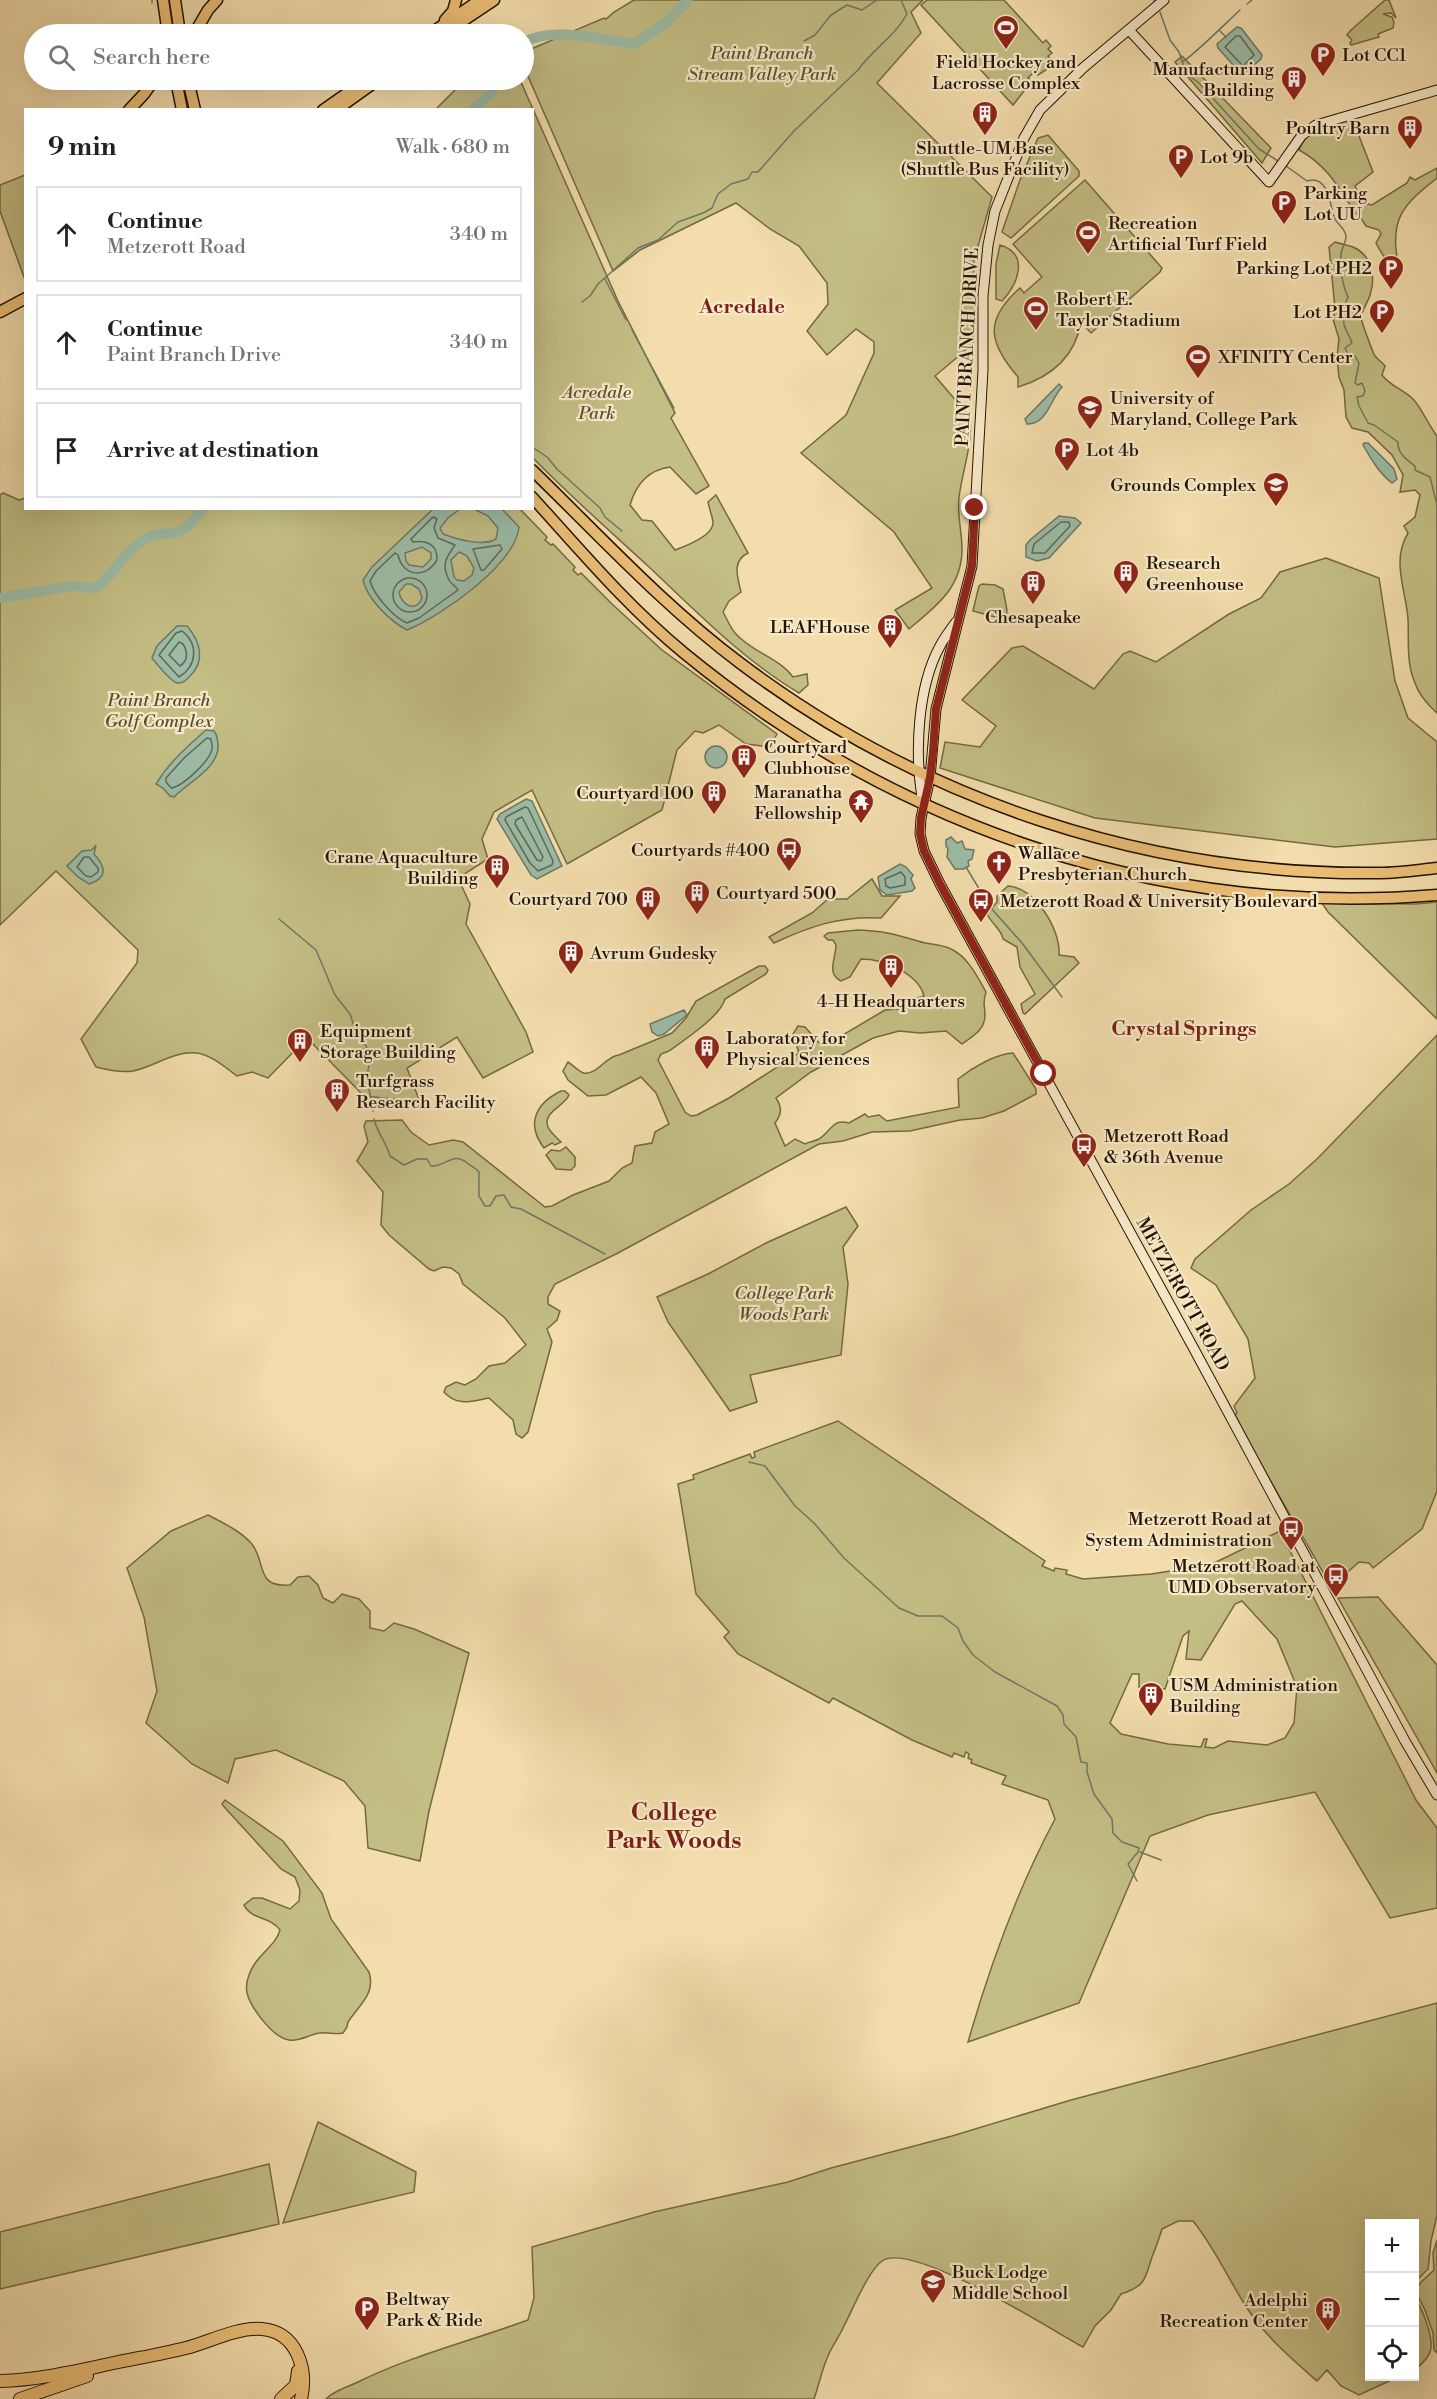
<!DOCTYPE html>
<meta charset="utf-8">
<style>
:root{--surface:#fff;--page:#f2f2f2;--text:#202124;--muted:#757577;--line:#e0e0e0}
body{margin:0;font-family:"Libre Bodoni",serif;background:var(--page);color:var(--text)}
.controls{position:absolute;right:18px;bottom:18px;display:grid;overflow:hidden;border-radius:0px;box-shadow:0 6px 24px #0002}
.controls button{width:54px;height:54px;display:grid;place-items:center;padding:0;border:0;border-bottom:2px solid var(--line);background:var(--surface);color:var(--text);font:30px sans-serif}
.stop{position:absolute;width:18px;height:18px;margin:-14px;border:4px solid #8f2418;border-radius:50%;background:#fff}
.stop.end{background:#8f2418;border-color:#fff;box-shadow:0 2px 6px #0008}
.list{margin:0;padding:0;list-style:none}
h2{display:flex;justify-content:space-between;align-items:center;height:78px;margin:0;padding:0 24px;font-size:26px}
h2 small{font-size:20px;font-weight:400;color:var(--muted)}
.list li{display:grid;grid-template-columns:39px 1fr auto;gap:18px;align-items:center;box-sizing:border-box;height:96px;margin:0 12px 12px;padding:0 12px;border:2px solid var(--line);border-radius:0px}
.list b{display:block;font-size:22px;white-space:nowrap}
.list p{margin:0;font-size:20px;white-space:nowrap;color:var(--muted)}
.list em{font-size:20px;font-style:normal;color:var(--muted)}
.icon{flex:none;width:33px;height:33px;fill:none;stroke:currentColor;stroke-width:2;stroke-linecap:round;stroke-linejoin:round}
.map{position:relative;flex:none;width:1437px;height:2399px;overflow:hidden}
.search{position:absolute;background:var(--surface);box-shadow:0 6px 24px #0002;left:24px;top:24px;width:510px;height:66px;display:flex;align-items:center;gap:15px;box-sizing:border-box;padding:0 21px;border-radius:33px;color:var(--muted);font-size:22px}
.panel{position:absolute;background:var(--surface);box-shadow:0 6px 24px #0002;left:24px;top:108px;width:510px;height:402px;border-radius:0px}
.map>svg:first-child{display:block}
</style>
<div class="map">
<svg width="1437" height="2399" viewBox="0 0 1437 2399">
<rect width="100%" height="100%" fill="#f3ddac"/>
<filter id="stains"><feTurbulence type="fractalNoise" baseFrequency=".00333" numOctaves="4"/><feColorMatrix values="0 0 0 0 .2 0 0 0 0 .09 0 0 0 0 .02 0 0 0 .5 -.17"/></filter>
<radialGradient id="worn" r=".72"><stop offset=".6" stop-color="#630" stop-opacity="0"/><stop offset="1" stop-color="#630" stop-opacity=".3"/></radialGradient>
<!-- green -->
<g fill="#c3be84" stroke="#746842" stroke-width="1.5" fill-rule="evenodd">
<path d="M634,0H923L911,12L921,33L877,83L992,197L974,260L973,344L935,376L970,417C973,445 962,471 959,498C957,515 962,532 962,549C962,588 936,606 909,629L895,610L932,588L894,532L801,453L846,415L874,353V342L856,329L827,355L807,331L828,304L827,283L799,246L770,229L736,203L640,250L613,271L524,67V52L604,18L606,19L614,12Z"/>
<polygon points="927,0 1004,0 1043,43 1046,40 1051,46 1048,49 1052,53 1048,56 1055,64 1038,75 1034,72 1028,78 1032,81 1013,105 921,5"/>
<polygon points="1385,0 1389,0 1396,18 1391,13 1383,14 1392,17 1394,22 1393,28 1378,34 1379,37 1351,45 1350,43 1352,40 1347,35 1350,31"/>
<polygon points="1182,56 1271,148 1262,163 1175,62"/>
<path d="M465,80H520L618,301L675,413L671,418L709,486L696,494L670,467C648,470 636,484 630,505L642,520L652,521L675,550C686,546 714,535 713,522C712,515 709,508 708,502L716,495L748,553C731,561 738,578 741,592L729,601L723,612C727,619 730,627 735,633C751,652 778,657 793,677L807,674L808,685L799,693C742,659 697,612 649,567C610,531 570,496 533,458L532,110L436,109Z"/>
<path d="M1352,118L1373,172L1355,186L1364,203L1372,205L1407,183L1410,177L1415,180L1437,168V178C1404,204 1389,218 1398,263C1385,262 1382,254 1376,243L1381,234L1379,230L1366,226L1359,215L1355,213C1339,188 1327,165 1299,150C1306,128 1333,124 1352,118Z"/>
<polygon points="1048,135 1079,171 1079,176 1011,238 1002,232 1020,180 1038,138"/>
<polygon points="25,175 25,280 0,211 0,185"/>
<path d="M1085,180L1162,268L1160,272L1091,333L1081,322C1075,357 1051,377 1018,387V377C988,342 984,320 1020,288L1024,293L1042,277L1013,244Z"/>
<path d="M1335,242C1341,244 1347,245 1353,247C1372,255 1376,277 1370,295C1368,302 1362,310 1361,317C1361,321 1373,353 1375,356C1378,360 1382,362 1385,366L1382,375C1390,386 1404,390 1413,399C1421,407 1429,426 1437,436V713C1428,705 1419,695 1415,683C1406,662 1409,641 1408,619C1406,590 1391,561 1408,533L1404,526L1415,517L1420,495L1415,490L1400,492L1403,475L1392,455L1368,432L1352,428L1346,417L1344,390L1339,377L1337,357L1339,339L1333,319L1335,308L1329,247Z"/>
<path d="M1000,245C1030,254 1018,284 1002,301L996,299V264Z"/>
<path d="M3,493L19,500L25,498L26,508L520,509L547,537L545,540L551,545L553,544L575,567L573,570L578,575L581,573L612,604L662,650L777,734L770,747L746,744L719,725L703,733L695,731L677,750L662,810L567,864L532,790L494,812L482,839L488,859L458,878L470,904L466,924L526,1032L533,1052L483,1078L457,1037L407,1068L420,1102L364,1096L307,1038L268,1078L252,1072L237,1076C226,1068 210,1054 196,1053C173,1051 154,1067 133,1071C121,1073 108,1070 96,1067L81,1039L137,963L138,950L56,871L0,925V495Z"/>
<polygon points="1326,558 1379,578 1395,681 1408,718 1437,742 1437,839 1335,847 1095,818 940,768 945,742 980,747 996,726 962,700 1012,648 1023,646 1094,689 1123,654 1130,651 1156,662 1229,614 1261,598 1280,572"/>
<polygon points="982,584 995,585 1003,589 1007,610 1006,620 973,611 979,586"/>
<path d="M872,879L882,896H900L881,918C839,916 811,926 774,943L769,937L812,913L828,899H847Z"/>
<path d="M1008,886C1035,887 1061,930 1059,955L1074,957L1079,963L1025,1014L1023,1013L1021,1004L1035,994L1020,967L1017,947L1003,939C1002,930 991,923 987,914L997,902V896Z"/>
<polygon points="1437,902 1437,1019 1328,912 1322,903 1416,904"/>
<path d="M858,930C884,931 894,934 918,941C929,945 941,944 951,949C968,957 977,976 986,992C982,1004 985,1004 985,1015C985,1030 973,1036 962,1044L946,1031L920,1033L899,1031L873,1038L811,1072L776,1098C782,1107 782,1114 775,1123L785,1146L795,1139L805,1144C809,1142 815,1141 819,1139C832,1131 832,1118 849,1123L865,1114L868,1117L879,1115L887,1121L959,1107L958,1079C972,1068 995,1054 1013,1053L1036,1089V1094L1004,1111L982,1118L960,1120L910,1131L872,1132L843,1141L819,1144L618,1253L555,1284L548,1297V1304L560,1311L557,1320L547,1329L552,1342L528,1432L522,1438L516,1434L513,1420L489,1398C472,1401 457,1407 444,1392L446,1387L456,1382L465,1385L476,1379L489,1366L505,1363L526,1345L505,1318L463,1284L459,1274L451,1268L443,1267L434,1271L429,1269L389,1235L381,1225L383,1192L357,1161L368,1142L364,1126L366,1121L402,1120L411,1132L429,1145L453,1140L463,1142L545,1207L552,1206L573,1195L609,1181L622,1168L632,1163L635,1146L652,1143L655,1132L669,1124L656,1093L641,1077L606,1095L588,1096L568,1080L563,1071L568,1062C573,1065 579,1072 584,1073C597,1075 606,1056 619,1055L672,1033L686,1018L696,1001L759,966H765L768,970L766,974L725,999C720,1017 684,1040 669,1051L661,1054L658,1060L685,1112L691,1116L697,1115L729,1098L799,1053L793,1034L798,1026L805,1027L821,1045H826L885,1010L899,1009L909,1000L924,996C918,973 883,959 861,959L850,977L841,981C826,974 836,958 836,945L833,940H828L824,936L828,933Z"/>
<path d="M1437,1035V1491L1422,1529L1373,1568L1369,1563L1359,1562L1333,1585L1331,1582L1329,1583C1298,1527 1264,1473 1235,1415L1237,1413L1234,1406L1255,1378L1248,1339L1216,1285L1191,1268L1195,1259L1251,1210L1289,1184L1318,1158Z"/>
<path d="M561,1091H565L569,1095C565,1106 542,1112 548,1127C550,1132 557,1138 561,1142L555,1145L552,1143L544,1148C526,1124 535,1104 561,1091Z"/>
<polygon points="566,1147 575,1157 575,1166 571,1170 556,1169 546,1155 551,1150 560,1151"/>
<polygon points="846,1207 858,1226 843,1247 848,1284 841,1355 750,1375 757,1402 730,1411 668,1322 657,1297 708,1274 766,1243"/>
<path d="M838,1421L1045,1561L1042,1566L1054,1571L1055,1568L1067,1570L1066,1574L1083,1579L1151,1574L1210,1565L1280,1531L1416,1800L1437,1828V1908L1390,1918L1315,1792L1208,1815L1150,1836L1079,2003L968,2042C990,1965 1017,1890 1055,1819L1048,1800L1002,1784L1006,1776L971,1763L972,1760L968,1758L969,1754L966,1752L964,1757L954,1753L952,1757L912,1740L833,1698L829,1703L738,1654L724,1637L729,1632L696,1594L678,1484L694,1479L693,1475L750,1454L752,1458L755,1457L754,1452ZM1242,1601L1277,1639L1297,1687L1294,1723L1285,1738L1267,1745L1228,1741L1214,1748L1205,1747L1207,1739H1204L1201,1747L1168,1744L1121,1734L1110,1723L1132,1674H1139V1687L1165,1689L1183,1636L1189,1631L1186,1659L1201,1660L1235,1604Z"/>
<path d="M208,1515C223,1523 239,1530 251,1543C267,1561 254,1588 290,1585L298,1577L309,1576L318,1585L323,1598L333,1603L342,1594L359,1599L370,1611V1628L384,1631L394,1623L414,1629L469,1653L429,1811L420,1861L368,1848L365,1806L344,1781L276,1750L235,1759L228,1783L192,1764L146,1723L157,1691L144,1617L127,1568L171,1531Z"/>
<polygon points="1378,1597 1437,1665 1437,1773 1338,1598"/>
<path d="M225,1800L283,1841L322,1893L331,1919L369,1972C376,1994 359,2005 348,2022L347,2027L343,2033C335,2035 328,2032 320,2033C310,2034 300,2042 289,2040C273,2038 251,2008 247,1993C246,1988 247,1980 249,1975C255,1956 276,1946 280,1930C270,1916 251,1920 244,1905L253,1898H262L290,1909L299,1901L300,1890L295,1877L281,1869L226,1809L222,1804Z"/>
<path d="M1437,2003V2215L1431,2241L1428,2269L1415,2282L1414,2224H1370V2376L1398,2377L1359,2395L1341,2386L1327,2370L1317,2381C1292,2359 1265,2336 1247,2308C1228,2279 1215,2248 1193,2221H1178L1162,2229C1159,2239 1156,2247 1152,2257C1145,2279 1146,2286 1121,2294L1111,2310L1095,2326L1083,2347C1051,2330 912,2240 882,2261C868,2271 852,2311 843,2328C839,2337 832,2346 828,2356C822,2369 819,2385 814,2399H326C333,2391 348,2387 358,2382C413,2355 471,2341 528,2320L534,2298L532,2247L654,2212L788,2182L831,2168L952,2136L1071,2100Z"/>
<polygon points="318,2122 416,2172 414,2192 283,2223"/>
<polygon points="269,2164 279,2224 0,2289 0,2232"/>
<polygon points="1437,2240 1437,2353 1434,2350 1433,2333 1425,2310 1415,2291 1421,2282 1434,2270 1433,2253"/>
<path d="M1415,2298C1422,2308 1435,2340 1430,2352C1428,2358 1420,2366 1415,2369Z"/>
</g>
<!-- water -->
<g fill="#9cbca7" stroke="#6c7864" stroke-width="1.5" fill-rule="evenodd">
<polygon points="1237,27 1241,28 1262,55 1261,59 1242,75 1218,48 1217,44"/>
<path d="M1059,384L1062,387C1051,398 1047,425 1027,424L1025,419Z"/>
<path d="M1364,443H1368L1394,469L1397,479L1392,483C1379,473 1371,459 1363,445Z"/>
<path d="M433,509H460L448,518L440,528L443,534C456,539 483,547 496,539L498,528L488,516L474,509H502L519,527C515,565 441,616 407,630C391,622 367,599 363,580L372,567ZM422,547L431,553V559L423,567L409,565L406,561L405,553ZM459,552L467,556L474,568L472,575L464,581L457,580L454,577L451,560ZM406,584H411L419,589L422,598C416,613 401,605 399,592Z"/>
<polygon points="1059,516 1075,518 1081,523 1049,558 1037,561 1026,557 1026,545 1030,540"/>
<path d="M177,626H187C200,641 206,661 190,676C187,679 183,684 178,683C172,683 156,663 152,658L157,646Z"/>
<path d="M206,730L214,731C218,736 217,738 218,744C220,768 188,782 174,797L170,796L163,788L156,784C169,762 188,746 206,730Z"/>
<circle cx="716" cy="757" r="11"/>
<polygon points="526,799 532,801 562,866 537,879 531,875 497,819 500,814"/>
<polygon points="951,837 957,843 962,841 965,849 974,850 972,859 968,861 969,866 964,869 955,869 947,857 948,849 946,846 946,840"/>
<path d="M96,845L94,854C106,867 108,878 89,884L78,877L67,866L82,851L92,850Z"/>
<polygon points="900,864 906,867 913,875 911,879 915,888 912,891 887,895 880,890 878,877"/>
<polygon points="684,1010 687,1015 664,1034 658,1036 652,1032 650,1024"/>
</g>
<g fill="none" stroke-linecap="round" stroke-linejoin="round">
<!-- shore -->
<g stroke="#606754" stroke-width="1.5">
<polygon points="1236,36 1240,36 1254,55 1243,66 1225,47"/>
<path d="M433,517L437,519L434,528L438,538L455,545C448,556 440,563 449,580C451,584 456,586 458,590L419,618L407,623C393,617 374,595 370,581L376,571L395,553L398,555C403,577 426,579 437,560C438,545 427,540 413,542L411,539Z"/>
<polygon points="1061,522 1069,522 1070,526 1045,553 1032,553 1034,544"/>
<polygon points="500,545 502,549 484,570 481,570 473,549"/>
<circle cx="410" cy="595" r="17"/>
<path d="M182,631C199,644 197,666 179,677L159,655L176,633Z"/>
<path d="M179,642L183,644C188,652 188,661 180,666L169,655Z"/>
<path d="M207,738L211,739C211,742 213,746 212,749C210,761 182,787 171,788L166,782V778L185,757Z"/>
<polygon points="525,807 528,808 553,861 552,865 538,871 530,863 505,820 506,817"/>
<polygon points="522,817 543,857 541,861 537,860 515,824 516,820"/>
<polygon points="84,857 89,857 98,868 98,872 91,877 86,876 77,867"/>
<polygon points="901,872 905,877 905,885 890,888 886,886 885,879"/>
</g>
<!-- stream -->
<g stroke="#6c7864" stroke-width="1.5">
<polyline points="152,0 152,3"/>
<polyline points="1154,0 1154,1"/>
<polyline points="1247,4 1252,0"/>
<polyline points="1160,12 1170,40 1179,52 1186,73 1200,84 1259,149 1278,161"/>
<polyline points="1220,31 1226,37"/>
<polyline points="804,41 815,35 831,15 847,5 862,10 877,0"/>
<path d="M1183,61C1190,59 1231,18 1240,10"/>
<path d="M1286,166L1307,181C1328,174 1330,204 1334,217C1337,225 1346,228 1346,237C1346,243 1341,249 1341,255C1340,269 1342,284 1348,297L1345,304L1348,311C1338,324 1348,330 1352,343L1345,348L1349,356H1355L1359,363L1355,383L1358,385L1362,383L1365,391L1363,396L1357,397L1359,406L1368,423L1374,425L1398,442C1397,453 1407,460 1415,466V470L1430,477L1437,505"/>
<polyline points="605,279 626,320"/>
<path d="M582,302L590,296L598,284L638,248L658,240L678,222L703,213L712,208L718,194L731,184L748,179L752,172H758L794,131L858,70C872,50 895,36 907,14L901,0"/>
<polyline points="632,330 674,408"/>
<polyline points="532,447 547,457 557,469 600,508 605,517 622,531"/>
<polyline points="966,867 990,907 1022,943 1062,997"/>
<polyline points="279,919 316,950 335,995 350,1014 356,1032 368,1049 370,1058 367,1077 373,1111"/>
<path d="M374,1119C377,1133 386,1141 390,1156L404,1165L417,1159H427L431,1166C446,1167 453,1151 467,1163C472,1167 475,1167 479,1172V1196L485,1206H490L496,1196L504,1195L511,1207L521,1209L605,1254"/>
<polyline points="749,1462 765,1466 795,1506 814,1523 844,1558 899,1608 918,1616 942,1616 958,1628 963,1641 973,1655 995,1672 1057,1706 1063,1715 1064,1724 1076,1737 1081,1762 1087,1763 1087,1772 1094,1794 1112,1819 1113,1833 1122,1842 1139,1848 1138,1852 1128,1864 1137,1881"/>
<polyline points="1140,1852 1161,1860"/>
</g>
<!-- river -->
<g stroke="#9cbca7" stroke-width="10">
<path d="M524,42C554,26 601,40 634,44L667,22L688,0"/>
<polyline points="473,110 490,94 497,80"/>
<path d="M0,598L72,586L97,588C112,574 123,556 139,543C165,522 177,550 202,508"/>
</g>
<defs>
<g id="secondary">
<polyline points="1164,0 1083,68 1040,110 1024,138 995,211 988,245 983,296 983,370 972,566 936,709 930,778 921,818 920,834 924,851 940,884 1194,1349 1405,1741 1437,1795"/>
<polyline points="1129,30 1269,182 1302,135 1316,125 1437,90"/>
<path d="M922,798C915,753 917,688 940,646C944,638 950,630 956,622"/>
</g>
<g id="primary">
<polyline points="163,0 168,34"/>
<polyline points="175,0 180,34"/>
<polyline points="445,20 453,11 456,0"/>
<polyline points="194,34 208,10 217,0"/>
<polyline points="430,34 480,0"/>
<polyline points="443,34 494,0"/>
<polyline points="176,80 182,110"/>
<polyline points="188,80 195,110"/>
<polyline points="129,110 144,94 154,80"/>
<polyline points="323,110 366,80"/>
<polyline points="336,110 378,80"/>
<polyline points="0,312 26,298"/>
<path d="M532,470C600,536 664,606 740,663C924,802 1150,876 1380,873C1399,873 1418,870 1437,868"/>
<path d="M532,497C581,551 628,607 684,653C897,828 1161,918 1437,895"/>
</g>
<g id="highway">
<path d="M0,2381C39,2380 76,2371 114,2363C138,2358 162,2354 186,2348C209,2342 237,2327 262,2329C297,2332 308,2369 301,2399"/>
<polyline points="20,2399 87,2376"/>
<polyline points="281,2399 296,2385 298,2371"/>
</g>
</defs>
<!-- secondary casing -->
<use href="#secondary" stroke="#241200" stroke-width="11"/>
<!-- primary casing -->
<use href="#primary" stroke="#241200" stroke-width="13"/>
<!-- highway casing -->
<use href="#highway" stroke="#241200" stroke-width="14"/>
<!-- secondary -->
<use href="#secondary" stroke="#f7e9c9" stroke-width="9"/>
<!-- primary -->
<use href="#primary" stroke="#eabe76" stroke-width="10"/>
<!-- highway -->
<use href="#highway" stroke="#eabe76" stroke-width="12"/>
</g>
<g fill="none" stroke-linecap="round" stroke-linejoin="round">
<!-- route -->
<polyline stroke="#8f2418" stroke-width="8" points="975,508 972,566 936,709 933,752 930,778 921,818 920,834 924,851 940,884 1044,1074"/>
</g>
<!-- icons -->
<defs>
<symbol id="stadium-pin" viewBox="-11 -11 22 30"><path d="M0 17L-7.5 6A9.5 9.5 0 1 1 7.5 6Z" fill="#8f2418" stroke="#f7e9c9"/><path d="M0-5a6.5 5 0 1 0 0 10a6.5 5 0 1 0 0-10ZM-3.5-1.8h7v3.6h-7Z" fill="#fff"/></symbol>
<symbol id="parking-pin" viewBox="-11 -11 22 30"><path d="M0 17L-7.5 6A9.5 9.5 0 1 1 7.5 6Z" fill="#8f2418" stroke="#f7e9c9"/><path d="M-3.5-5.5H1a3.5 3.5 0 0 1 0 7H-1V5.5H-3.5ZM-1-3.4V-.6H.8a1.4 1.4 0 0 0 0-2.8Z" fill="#fff"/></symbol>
<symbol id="building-pin" viewBox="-11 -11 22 30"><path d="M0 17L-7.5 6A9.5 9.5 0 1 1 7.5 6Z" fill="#8f2418" stroke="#f7e9c9"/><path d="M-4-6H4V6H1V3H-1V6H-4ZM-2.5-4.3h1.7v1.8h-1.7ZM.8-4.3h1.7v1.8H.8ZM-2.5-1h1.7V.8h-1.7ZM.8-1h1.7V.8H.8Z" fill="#fff"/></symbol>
<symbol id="university-pin" viewBox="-11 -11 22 30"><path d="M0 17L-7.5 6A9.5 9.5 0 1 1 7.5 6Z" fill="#8f2418" stroke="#f7e9c9"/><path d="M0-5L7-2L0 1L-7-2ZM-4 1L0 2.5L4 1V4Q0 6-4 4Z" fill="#fff"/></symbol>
<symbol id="temple-pin" viewBox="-11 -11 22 30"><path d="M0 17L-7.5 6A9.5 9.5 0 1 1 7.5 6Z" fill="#8f2418" stroke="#f7e9c9"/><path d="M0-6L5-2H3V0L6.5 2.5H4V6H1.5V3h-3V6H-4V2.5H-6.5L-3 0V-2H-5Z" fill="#fff"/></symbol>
<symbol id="bus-pin" viewBox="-11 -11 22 30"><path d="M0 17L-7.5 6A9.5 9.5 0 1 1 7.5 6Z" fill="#8f2418" stroke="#f7e9c9"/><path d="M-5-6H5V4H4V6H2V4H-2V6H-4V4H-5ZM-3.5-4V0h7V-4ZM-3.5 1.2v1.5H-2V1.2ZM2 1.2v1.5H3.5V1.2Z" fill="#fff"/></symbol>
<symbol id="church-pin" viewBox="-11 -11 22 30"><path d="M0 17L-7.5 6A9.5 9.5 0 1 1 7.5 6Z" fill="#8f2418" stroke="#f7e9c9"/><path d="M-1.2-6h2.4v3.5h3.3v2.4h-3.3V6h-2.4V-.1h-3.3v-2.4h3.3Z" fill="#fff"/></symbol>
<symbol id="school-pin" viewBox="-11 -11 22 30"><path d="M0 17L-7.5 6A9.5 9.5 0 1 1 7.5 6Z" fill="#8f2418" stroke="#f7e9c9"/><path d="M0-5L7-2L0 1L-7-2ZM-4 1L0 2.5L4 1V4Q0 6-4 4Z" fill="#fff"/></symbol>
</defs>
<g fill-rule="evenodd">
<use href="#stadium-pin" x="991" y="13" width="30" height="40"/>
<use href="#parking-pin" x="1308" y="40" width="30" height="40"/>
<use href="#building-pin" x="1279" y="64" width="30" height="40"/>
<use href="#building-pin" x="970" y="99" width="30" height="40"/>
<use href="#building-pin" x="1395" y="113" width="30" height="40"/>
<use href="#parking-pin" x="1166" y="142" width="30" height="40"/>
<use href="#parking-pin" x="1269" y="188" width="30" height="40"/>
<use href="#stadium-pin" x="1073" y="218" width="30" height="40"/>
<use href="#parking-pin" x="1376" y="253" width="30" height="40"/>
<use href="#stadium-pin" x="1021" y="294" width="30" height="40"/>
<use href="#parking-pin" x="1367" y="297" width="30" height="40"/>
<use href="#stadium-pin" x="1183" y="342" width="30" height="40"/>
<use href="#university-pin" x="1075" y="393" width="30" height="40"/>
<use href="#parking-pin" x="1052" y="435" width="30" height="40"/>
<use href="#university-pin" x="1261" y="470" width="30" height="40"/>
<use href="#building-pin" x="1111" y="558" width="30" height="40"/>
<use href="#building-pin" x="1018" y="568" width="30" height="40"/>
<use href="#building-pin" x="875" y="612" width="30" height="40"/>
<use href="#building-pin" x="729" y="742" width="30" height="40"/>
<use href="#building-pin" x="699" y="778" width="30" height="40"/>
<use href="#temple-pin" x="846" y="787" width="30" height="40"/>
<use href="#bus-pin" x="774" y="835" width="30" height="40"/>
<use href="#church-pin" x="984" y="848" width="30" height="40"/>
<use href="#building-pin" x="482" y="852" width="30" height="40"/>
<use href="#building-pin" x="682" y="878" width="30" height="40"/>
<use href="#building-pin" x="633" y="884" width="30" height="40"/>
<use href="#bus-pin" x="966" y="886" width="30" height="40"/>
<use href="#building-pin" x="556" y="938" width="30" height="40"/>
<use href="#building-pin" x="876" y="952" width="30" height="40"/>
<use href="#building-pin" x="285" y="1026" width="30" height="40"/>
<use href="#building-pin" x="692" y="1033" width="30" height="40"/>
<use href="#building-pin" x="322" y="1076" width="30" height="40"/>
<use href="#bus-pin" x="1069" y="1131" width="30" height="40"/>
<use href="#bus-pin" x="1276" y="1514" width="30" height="40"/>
<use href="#bus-pin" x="1321" y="1561" width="30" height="40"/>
<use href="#building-pin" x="1136" y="1680" width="30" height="40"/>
<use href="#school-pin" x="918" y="2267" width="30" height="40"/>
<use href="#parking-pin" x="352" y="2294" width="30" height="40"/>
<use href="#building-pin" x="1313" y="2295" width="30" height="40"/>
</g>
<g text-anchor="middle" stroke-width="4.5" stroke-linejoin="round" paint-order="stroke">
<!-- park labels -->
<g font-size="18" font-style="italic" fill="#5c4e2e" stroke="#f7e9c9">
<text x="762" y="59">Paint Branch<tspan x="762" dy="21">Stream Valley Park</tspan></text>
<text x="597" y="398">Acredale<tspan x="597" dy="21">Park</tspan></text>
<text x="159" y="706">Paint Branch<tspan x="159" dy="21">Golf Complex</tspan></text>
<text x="784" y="1299">College Park<tspan x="784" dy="21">Woods Park</tspan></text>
</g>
<!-- poi labels -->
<g font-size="18" fill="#241200" stroke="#f7e9c9" text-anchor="start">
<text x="1342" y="61">Lot CC1</text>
<text x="1006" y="68" text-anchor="middle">Field Hockey and<tspan x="1006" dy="21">Lacrosse Complex</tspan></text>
<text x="1274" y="75" text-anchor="end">Manufacturing<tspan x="1274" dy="21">Building</tspan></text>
<text x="1390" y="134" text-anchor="end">Poultry Barn</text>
<text x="985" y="154" text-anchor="middle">Shuttle-UM Base<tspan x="985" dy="21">(Shuttle Bus Facility)</tspan></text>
<text x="1200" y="163">Lot 9b</text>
<text x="1304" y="199">Parking<tspan x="1304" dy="21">Lot UU</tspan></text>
<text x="1108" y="229">Recreation<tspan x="1108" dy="21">Artificial Turf Field</tspan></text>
<text x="1372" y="274" text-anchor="end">Parking Lot PH2</text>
<text x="1056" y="305">Robert E.<tspan x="1056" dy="21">Taylor Stadium</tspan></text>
<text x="1362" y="318" text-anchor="end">Lot PH2</text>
<text x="1218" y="363">XFINITY Center</text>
<text x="1110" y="404">University of<tspan x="1110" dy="21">Maryland, College Park</tspan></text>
<text x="1086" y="456">Lot 4b</text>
<text x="1256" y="491" text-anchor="end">Grounds Complex</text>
<text x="1146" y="569">Research<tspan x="1146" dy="21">Greenhouse</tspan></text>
<text x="1033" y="623" text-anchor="middle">Chesapeake</text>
<text x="870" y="633" text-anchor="end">LEAFHouse</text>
<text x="764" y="753">Courtyard<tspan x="764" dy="21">Clubhouse</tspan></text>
<text x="842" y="798" text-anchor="end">Maranatha<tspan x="842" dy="21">Fellowship</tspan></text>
<text x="694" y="799" text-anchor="end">Courtyard 100</text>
<text x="770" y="856" text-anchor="end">Courtyards #400</text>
<text x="1018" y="859">Wallace<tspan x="1018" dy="21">Presbyterian Church</tspan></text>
<text x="478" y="863" text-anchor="end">Crane Aquaculture<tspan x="478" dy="21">Building</tspan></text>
<text x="716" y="899">Courtyard 500</text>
<text x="628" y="905" text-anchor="end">Courtyard 700</text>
<text x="1000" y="907">Metzerott Road &amp; University Boulevard</text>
<text x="590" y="959">Avrum Gudesky</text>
<text x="891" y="1007" text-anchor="middle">4-H Headquarters</text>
<text x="320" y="1037">Equipment<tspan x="320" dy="21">Storage Building</tspan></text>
<text x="726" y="1044">Laboratory for<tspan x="726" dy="21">Physical Sciences</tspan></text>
<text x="356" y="1087">Turfgrass<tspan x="356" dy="21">Research Facility</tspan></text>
<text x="1104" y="1142">Metzerott Road<tspan x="1104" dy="21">&amp; 36th Avenue</tspan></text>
<text x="1272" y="1525" text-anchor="end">Metzerott Road at<tspan x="1272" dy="21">System Administration</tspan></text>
<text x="1316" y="1572" text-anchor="end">Metzerott Road at<tspan x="1316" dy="21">UMD Observatory</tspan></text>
<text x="1170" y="1691">USM Administration<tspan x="1170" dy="21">Building</tspan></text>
<text x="952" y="2278">Buck Lodge<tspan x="952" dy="21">Middle School</tspan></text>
<text x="386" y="2305">Beltway<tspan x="386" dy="21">Park &amp; Ride</tspan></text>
<text x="1308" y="2306" text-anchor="end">Adelphi<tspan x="1308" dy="21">Recreation Center</tspan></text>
</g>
<!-- street labels -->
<g font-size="18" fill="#241200" stroke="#f7e9c9">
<text transform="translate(967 347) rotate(-87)" y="6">PAINT BRANCH DRIVE</text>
<text transform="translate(1183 1294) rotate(61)" y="6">METZEROTT ROAD</text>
</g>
<!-- neighbourhood labels -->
<g font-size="20" font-weight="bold" fill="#7a1f14" stroke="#f7e9c9">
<text x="742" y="313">Acredale</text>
<text x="1184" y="1035">Crystal Springs</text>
</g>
<!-- district labels -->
<g font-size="24" font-weight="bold" fill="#7a1f14" stroke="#f7e9c9">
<text x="674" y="1820">College<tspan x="674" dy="28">Park Woods</tspan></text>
</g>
</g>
<rect width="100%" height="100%" filter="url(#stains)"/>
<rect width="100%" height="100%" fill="url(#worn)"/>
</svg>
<div class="controls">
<button>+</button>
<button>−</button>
<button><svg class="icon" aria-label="locate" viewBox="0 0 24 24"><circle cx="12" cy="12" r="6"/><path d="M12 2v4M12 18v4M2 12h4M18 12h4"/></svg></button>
</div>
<div class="stop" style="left:1044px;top:1074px"></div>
<div class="stop end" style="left:975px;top:508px"></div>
<div class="search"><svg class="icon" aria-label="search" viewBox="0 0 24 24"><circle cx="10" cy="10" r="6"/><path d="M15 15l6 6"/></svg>Search here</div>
<section class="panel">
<h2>9 min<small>Walk · 680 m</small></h2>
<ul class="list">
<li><svg class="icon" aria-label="ahead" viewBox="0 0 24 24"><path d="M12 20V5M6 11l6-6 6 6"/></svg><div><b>Continue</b><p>Metzerott Road</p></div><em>340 m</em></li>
<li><svg class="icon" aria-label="ahead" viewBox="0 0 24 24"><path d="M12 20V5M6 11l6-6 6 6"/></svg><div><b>Continue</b><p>Paint Branch Drive</p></div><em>340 m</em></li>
<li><svg class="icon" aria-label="arrive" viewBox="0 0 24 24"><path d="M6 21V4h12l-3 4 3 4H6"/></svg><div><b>Arrive at destination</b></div></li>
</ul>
</section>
</div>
